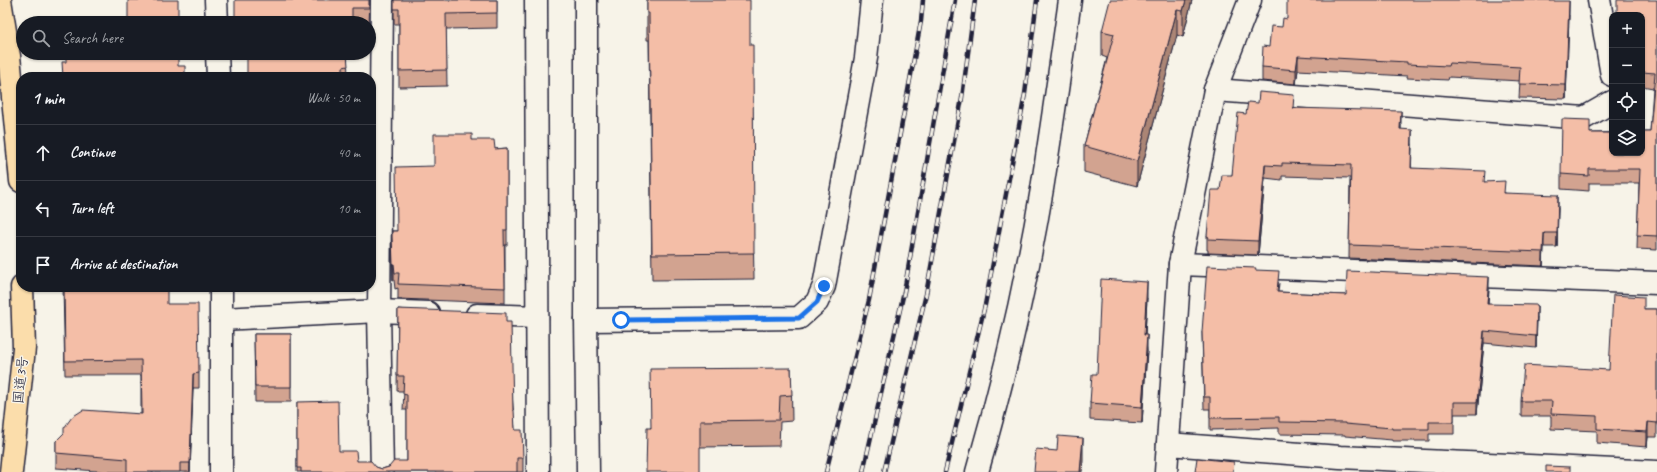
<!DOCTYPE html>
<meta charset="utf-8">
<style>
:root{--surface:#171b24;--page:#20242c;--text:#f1f3f6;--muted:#9ea1a6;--line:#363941}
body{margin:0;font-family:Caveat,"Klee One",sans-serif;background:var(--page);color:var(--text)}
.controls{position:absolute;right:12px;top:12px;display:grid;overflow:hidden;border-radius:8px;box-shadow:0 1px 3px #0004}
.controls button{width:36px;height:36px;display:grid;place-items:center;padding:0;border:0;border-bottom:1px solid var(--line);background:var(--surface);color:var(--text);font:20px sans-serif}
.stop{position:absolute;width:12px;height:12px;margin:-9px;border:3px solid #1a73e8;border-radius:50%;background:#fff}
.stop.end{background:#1a73e8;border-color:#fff;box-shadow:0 1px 4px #0008}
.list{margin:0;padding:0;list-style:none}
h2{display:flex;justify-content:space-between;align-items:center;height:52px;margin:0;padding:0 16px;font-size:17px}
h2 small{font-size:13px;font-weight:400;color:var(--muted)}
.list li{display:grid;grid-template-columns:26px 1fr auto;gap:12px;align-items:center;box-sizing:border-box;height:56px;padding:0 16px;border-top:1px solid var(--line)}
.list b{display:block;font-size:15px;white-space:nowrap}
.list em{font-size:13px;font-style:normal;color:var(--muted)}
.icon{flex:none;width:22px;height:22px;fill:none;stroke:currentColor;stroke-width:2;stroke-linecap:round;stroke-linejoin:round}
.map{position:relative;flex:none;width:1657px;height:472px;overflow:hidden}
.search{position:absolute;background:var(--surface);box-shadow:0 1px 3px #0004;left:16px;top:16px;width:360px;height:44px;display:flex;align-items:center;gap:10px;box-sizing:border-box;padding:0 14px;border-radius:22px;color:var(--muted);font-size:15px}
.panel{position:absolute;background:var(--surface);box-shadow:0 1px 3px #0004;left:16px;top:72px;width:360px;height:220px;border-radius:16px}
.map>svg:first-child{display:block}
</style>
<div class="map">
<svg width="1657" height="472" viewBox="0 0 1657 472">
<rect width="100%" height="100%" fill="#f7f3e8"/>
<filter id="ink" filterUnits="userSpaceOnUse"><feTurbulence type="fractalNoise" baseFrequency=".025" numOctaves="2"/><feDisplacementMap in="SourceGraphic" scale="8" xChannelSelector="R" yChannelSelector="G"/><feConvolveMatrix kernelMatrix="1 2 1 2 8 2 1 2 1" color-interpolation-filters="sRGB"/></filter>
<g filter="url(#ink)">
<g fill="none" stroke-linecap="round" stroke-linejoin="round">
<defs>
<g id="minor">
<polyline points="216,0 217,23"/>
<polyline points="382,0 379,311 382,472"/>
<polyline points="536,0 538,472"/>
<polyline points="586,0 586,320 588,472"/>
<polyline points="1599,0 1612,75"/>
<polyline points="217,53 218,77"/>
<polyline points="1215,90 1584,118 1612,102"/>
<polyline points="1180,264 1657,283"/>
<polyline points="221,287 221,472"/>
<polyline points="477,315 537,317"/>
<polyline points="222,319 379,311 428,313"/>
<polyline points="586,320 799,318 817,302 824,286 866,58 872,0"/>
<polyline points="1168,444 1340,457 1657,472"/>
<path d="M977,472C1004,379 1026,284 1042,189C1052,126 1061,63 1070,0"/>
<polyline points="1166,472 1180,264 1215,90 1250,0"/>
</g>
<g id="highway">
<polyline points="0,0 9,56 21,181"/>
<polyline points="11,472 24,348 22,287"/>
</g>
</defs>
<!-- minor casing -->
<use href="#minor" stroke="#22223b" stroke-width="25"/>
<!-- highway casing -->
<use href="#highway" stroke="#22223b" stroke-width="25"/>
<!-- minor -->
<use href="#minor" stroke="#f7f3e8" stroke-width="22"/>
<!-- highway -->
<use href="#highway" stroke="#fbddab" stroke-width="22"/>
<defs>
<g id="rail">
<polyline points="826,472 869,300 921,21 923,0"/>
<polyline points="863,472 904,292 955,0"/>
<polyline points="884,472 926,294 962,98 975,0"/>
<polyline points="945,472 985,305 1025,94 1037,0"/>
</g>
</defs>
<!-- rail casing -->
<use href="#rail" stroke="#22223b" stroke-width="4.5"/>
<!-- rail -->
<use href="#rail" stroke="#f7f3e8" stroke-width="3" stroke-dasharray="9" stroke-linecap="butt"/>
</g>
<!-- wall -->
<g fill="#d2a390" stroke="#22223b">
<polygon points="370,0 369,24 369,23 235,23"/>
<polygon points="394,0 497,0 497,28 446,29 447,86 399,87 399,24 394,24"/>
<polygon points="647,0 750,45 754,279 652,280 649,40 647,40"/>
<polygon points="1192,0 1183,37 1177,35 1137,186 1084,172 1084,146 1107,58 1102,56 1102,31"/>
<polygon points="1657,0 1657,250 1637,249 1639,183 1589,183 1589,191 1561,189 1561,174 1590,133 1650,132 1653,88 1642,86 1642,15"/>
<polygon points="1550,1 1569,15 1566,99 1519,98 1520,81 1449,77 1448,80 1407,78 1407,76 1298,70 1296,84 1262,81 1262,67 1287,19"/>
<polygon points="347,53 348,77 247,77"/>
<polygon points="1294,108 1401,125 1401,129 1412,144 1411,168 1485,182 1505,193 1558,208 1557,247 1544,247 1543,266 1349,258 1350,178 1282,176 1282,180 1265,178 1258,255 1208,253 1208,250 1207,250 1207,236 1220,190 1232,175 1246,114"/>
<polygon points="472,140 495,149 507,148 507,245 505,245 505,303 398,299 398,288 395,289 394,280 393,280 392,231 397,231 434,166"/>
<polygon points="1256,270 1279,283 1278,292 1346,295 1489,289 1488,304 1537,317 1536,348 1484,343 1477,414 1454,414 1454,434 1429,434 1429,441 1392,441 1392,440 1345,436 1345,435 1279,434 1279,428 1210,430 1210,409 1204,409 1202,332"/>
<polygon points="63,287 167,304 199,373 199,388 193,388 190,472 111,472 56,468 56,441 141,414 141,375 65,375"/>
<polygon points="1147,298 1145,335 1147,351 1142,423 1090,420 1090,403 1097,374"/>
<polygon points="398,309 506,322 515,430 523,458 523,472 297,472 297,402 339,451 357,461 382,469 407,461 407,410 403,410 404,391 397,391"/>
<polygon points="1644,309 1657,309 1657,437 1648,437 1647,447 1597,443 1597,431 1551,429 1551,416 1521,416 1521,401 1609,370"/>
<polygon points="254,334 291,334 291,402 255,402"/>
<polygon points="791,368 792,421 780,422 779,446 700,447 650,428"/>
</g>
<!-- shaded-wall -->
<g fill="#ab8575" stroke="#22223b">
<polygon points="1186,0 1192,0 1183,37 1183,11"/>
<polygon points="1569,1 1569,15 1566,99 1566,85"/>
<polygon points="1177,10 1177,35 1137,186 1137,161"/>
<polygon points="1298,56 1298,70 1296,84 1296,70"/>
<polygon points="1401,111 1401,125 1400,143 1400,129"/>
<polygon points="1412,130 1412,144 1411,182 1411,168"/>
<polygon points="1265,165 1265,178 1258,255 1258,241"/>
<polygon points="1558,195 1558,208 1557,247 1557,233"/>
<polygon points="1544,233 1544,247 1543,266 1543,252"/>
<polygon points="394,264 394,280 393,280 393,265"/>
<polygon points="1489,277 1489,289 1487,316 1487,304"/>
<polygon points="1147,282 1147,298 1144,351 1144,335"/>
<polygon points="1537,305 1537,317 1536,348 1536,336"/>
<polygon points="1484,331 1484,343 1477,414 1477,402"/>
<polygon points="1147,335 1147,351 1142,423 1142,407"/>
<polygon points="193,374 193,388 190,472 190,463"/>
<polygon points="1648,422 1648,437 1647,447 1647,432"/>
<polygon points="1083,438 1083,461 1082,472 1080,472"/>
</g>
<!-- building -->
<g fill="#f4bea7" stroke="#22223b">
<rect x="128" y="0" width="50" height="23"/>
<polygon points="235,0 369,0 369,8 352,8 352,23 235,23"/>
<polygon points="394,0 497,0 497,13 446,14 447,70 399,71 399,9 394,9"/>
<polygon points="647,0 750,0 750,45 753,45 754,253 652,254 649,13 647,13"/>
<polygon points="1110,0 1186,0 1183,11 1177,10 1137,161 1084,146 1114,34 1102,31"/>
<polygon points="1287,0 1550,0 1550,1 1569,1 1566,85 1519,84 1520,67 1449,63 1448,66 1407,64 1407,62 1298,56 1296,70 1262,67 1263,46 1269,47 1271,26 1282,27 1283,18 1287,19"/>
<polygon points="1617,0 1657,0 1657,236 1637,235 1640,169 1589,169 1589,176 1561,174 1562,119 1590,120 1590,133 1612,133 1612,153 1642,153 1642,132 1650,132 1655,73 1642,72 1642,15 1617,15"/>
<polygon points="66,53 178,53 178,66 185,66 185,77 63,77 62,62 66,62"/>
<polygon points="247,53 347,53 348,66 343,67 343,77 247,77"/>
<polygon points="1259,92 1294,95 1293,108 1401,111 1400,129 1412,130 1411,168 1485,171 1484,182 1505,181 1504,193 1558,195 1557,233 1544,233 1543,252 1349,245 1351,165 1282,163 1282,166 1265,165 1258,241 1208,239 1209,237 1207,236 1211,190 1220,190 1222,175 1232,175 1238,113 1246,114 1248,102 1258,103"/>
<polygon points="434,134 472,134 472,140 494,140 495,149 507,148 507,230 504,230 505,288 398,284 399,273 395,273 394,264 393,265 392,237 392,231 397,231 396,167 434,166"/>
<polygon points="1207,266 1256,268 1255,270 1279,271 1277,292 1346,295 1347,271 1489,277 1487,304 1537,305 1536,336 1484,331 1477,402 1454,402 1454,422 1429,422 1429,429 1392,429 1392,428 1345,424 1345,423 1279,422 1279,417 1210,418 1210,397 1204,397 1202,332"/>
<polygon points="1101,279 1147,282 1144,335 1147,335 1142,407 1090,403 1092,374 1097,374"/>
<polygon points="64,287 167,287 167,304 198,304 199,373 193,374 190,463 180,463 180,472 127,472 127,459 56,453 56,441 64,433 64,428 72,417 83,410 142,414 141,360 65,361"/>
<polygon points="1613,295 1644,297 1644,309 1657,309 1657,423 1648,422 1647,432 1597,429 1597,416 1551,414 1552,401 1521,401 1524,365 1609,370"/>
<polygon points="398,309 506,313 506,322 511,322 513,410 514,410 515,430 522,430 523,458 517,458 517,472 301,472 301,468 297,468 297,402 338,401 339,451 356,451 357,461 371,461 376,467 382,469 389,467 394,461 407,461 407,395 403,394 404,376 397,376"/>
<polygon points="254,334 291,334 291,387 255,387"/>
<polygon points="791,368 792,395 780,396 779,420 700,421 700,472 646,472 647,428 651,428 650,369"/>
<polygon points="1058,436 1083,438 1080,472 1034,472 1036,449 1057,451"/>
<polygon points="1197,458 1234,462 1233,472 1195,472"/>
<polygon points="1546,466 1570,467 1570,472 1546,472"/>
</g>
</g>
<g fill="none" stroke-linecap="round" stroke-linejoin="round" filter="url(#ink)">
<!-- route -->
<polyline stroke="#1a73e8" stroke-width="5" points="621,320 799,318 817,302 824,286"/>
</g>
<g text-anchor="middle" stroke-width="3" stroke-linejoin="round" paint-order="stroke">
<!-- street labels -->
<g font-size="14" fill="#22223b" stroke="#f7f3e8">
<text transform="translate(20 380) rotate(-84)" y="5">国道3号</text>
</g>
</g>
</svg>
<div class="controls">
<button>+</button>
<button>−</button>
<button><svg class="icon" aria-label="locate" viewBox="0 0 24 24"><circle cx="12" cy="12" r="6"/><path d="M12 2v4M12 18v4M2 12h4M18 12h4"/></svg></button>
<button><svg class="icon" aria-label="layers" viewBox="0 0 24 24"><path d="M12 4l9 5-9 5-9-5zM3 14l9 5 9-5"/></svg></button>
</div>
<div class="stop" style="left:621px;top:320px"></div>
<div class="stop end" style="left:824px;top:286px"></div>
<div class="search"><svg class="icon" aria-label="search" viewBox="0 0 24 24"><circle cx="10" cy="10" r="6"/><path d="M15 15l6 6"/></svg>Search here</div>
<section class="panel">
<h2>1 min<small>Walk · 50 m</small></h2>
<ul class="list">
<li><svg class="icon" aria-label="ahead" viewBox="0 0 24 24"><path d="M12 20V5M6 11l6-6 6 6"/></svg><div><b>Continue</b></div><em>40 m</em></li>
<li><svg class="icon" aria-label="left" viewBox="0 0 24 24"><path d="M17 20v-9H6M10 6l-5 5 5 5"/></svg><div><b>Turn left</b></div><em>10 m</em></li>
<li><svg class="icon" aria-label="arrive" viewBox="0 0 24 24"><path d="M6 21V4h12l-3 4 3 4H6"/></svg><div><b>Arrive at destination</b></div></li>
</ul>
</section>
</div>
